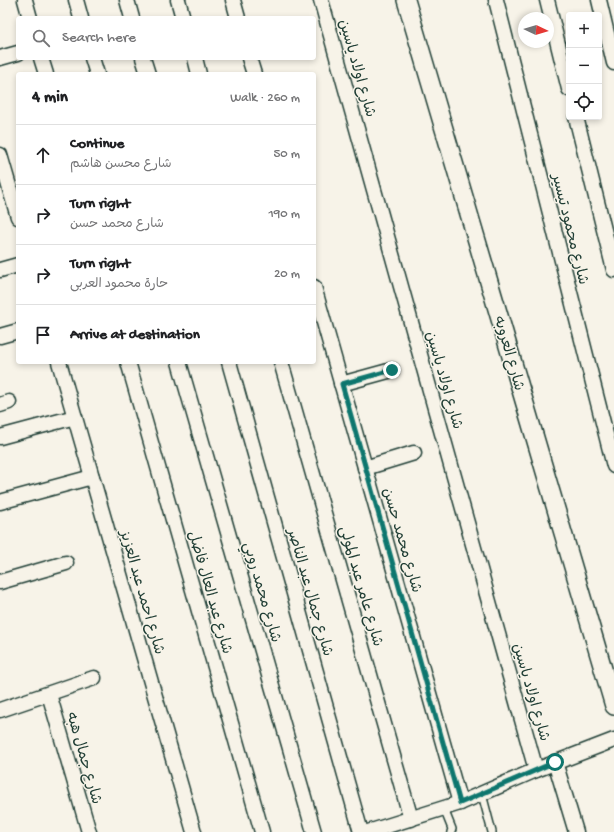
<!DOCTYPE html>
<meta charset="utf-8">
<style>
:root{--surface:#fff;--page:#f6f6f6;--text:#202124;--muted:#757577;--line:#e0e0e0}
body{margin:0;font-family:"Gochi Hand","Playpen Sans Arabic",sans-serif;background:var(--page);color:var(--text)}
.controls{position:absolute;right:12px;top:12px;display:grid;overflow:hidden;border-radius:4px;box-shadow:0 2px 6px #0003}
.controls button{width:36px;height:36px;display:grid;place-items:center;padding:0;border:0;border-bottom:1px solid var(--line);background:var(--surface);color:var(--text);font:20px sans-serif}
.compass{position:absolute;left:518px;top:12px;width:36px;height:36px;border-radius:50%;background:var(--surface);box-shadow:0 2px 6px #0003;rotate:94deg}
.stop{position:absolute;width:12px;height:12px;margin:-9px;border:3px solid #0f766e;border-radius:50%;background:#fff}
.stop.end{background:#0f766e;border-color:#fff;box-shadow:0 1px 4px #0008}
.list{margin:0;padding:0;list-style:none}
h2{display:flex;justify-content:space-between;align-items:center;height:52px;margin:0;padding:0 16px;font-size:17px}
h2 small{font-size:13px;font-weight:400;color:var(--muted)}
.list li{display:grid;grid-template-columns:26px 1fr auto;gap:12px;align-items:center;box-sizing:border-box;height:60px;padding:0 16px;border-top:1px solid var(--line)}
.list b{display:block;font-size:15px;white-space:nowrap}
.list p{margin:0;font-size:13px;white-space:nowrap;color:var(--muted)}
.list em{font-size:13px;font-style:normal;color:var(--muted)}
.icon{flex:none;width:22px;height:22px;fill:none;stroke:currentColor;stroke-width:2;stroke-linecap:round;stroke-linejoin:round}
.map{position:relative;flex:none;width:614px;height:832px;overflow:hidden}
.search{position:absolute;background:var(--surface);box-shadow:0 2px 6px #0003;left:16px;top:16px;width:300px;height:44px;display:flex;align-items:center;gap:10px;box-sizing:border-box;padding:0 14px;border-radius:4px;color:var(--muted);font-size:15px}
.panel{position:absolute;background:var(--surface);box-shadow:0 2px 6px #0003;left:16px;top:72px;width:300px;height:292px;border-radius:4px}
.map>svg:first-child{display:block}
</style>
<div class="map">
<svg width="614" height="832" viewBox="0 0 614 832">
<rect width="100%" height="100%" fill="#f7f3e8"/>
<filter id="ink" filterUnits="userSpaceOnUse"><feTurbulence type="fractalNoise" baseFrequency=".025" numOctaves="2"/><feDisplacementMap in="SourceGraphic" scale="8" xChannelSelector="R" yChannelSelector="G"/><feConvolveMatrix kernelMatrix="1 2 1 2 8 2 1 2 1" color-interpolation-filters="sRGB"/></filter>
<g filter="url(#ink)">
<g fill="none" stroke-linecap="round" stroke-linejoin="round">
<defs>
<g id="service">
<polyline points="482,794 492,832"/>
<polyline points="444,809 452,829 451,832"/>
</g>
<g id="minor">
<polyline points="25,0 30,18"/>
<polyline points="76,0 81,18"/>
<polyline points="127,0 132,18"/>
<polyline points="178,0 183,18"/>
<polyline points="233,0 238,18"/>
<polyline points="321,0 536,770"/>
<polyline points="496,0 614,466"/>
<polyline points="547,0 569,89"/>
<polyline points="599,0 614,63"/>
<polyline points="0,58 18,53"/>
<polyline points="41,58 46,74"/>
<polyline points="92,58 97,74"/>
<polyline points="143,58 148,74"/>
<polyline points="195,58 199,74"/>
<polyline points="249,58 254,74"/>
<polyline points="576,117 614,270"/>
<polyline points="0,155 18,217"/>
<polyline points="0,270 18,265"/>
<polyline points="314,287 460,803"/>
<polyline points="0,336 18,331"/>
<polyline points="59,362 194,832"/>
<polyline points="128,362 262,832"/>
<polyline points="179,362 314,832"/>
<polyline points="229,362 361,832"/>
<polyline points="281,362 411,819"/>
<polyline points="341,384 392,370"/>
<polyline points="0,405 9,402"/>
<polyline points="0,437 75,417"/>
<polyline points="365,468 414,453"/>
<polyline points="0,502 92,477"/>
<polyline points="0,582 66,563"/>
<polyline points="49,694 89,832"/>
<polyline points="0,710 94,678"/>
<polyline points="555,762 576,832"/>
<polyline points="368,832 460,803 536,770 614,740"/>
</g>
<polyline id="tertiary" points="406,0 614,706"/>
</defs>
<!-- service casing -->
<use href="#service" stroke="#1f3d34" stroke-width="10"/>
<!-- minor casing -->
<use href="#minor" stroke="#1f3d34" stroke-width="17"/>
<!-- tertiary casing -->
<use href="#tertiary" stroke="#1f3d34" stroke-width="20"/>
<!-- service -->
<use href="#service" stroke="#f7f3e8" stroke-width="7"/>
<!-- minor -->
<use href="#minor" stroke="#f7f3e8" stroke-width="14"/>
<!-- tertiary -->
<use href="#tertiary" stroke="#f7f3e8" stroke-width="17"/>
</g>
</g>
<g fill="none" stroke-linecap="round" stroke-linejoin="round" filter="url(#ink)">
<!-- route -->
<polyline stroke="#0f766e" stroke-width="5" points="392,370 342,384 460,803 555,762"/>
</g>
<g text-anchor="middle" stroke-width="3" stroke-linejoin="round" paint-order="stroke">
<!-- street labels -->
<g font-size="15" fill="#1f3d34" stroke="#f7f3e8">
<text transform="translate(358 68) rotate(74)" y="5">شارع اولاد ياسين</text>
<text transform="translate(571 229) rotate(76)" y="5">شارع محمود تيسير</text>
<text transform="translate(510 353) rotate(74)" y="5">شارع العروبه</text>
<text transform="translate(445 380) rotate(74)" y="5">شارع اولاد ياسين</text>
<text transform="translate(403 540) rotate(74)" y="5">شارع محمد حسن</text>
<text transform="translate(362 586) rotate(74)" y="5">شارع عامر عبد المولى</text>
<text transform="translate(143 592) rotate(74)" y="5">شارع احمد عبد العزيز</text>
<text transform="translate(211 592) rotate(74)" y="5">شارع عبد العال فاضل</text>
<text transform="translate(263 592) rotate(74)" y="5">شارع محمد روبي</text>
<text transform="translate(311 592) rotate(74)" y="5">شارع جمال عبد الناصر</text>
<text transform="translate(532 692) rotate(74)" y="5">شارع اولاد ياسين</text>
<text transform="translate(85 758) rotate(74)" y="5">شارع جمال هبه</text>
</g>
</g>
</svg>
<div class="controls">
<button>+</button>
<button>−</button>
<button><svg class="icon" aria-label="locate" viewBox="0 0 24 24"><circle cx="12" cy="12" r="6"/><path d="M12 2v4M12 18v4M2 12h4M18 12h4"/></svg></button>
</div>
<svg class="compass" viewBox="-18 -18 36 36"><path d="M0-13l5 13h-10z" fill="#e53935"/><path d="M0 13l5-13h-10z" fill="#757577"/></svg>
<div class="stop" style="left:555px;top:762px"></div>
<div class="stop end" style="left:392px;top:370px"></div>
<div class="search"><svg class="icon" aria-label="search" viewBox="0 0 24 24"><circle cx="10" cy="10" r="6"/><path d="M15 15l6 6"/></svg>Search here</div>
<section class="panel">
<h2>4 min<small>Walk · 260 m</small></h2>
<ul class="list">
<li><svg class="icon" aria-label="ahead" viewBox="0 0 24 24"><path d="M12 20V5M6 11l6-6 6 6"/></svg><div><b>Continue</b><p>شارع محسن هاشم</p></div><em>50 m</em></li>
<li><svg class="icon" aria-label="right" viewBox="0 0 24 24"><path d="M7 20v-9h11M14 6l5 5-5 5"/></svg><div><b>Turn right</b><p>شارع محمد حسن</p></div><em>190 m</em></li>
<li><svg class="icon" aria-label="right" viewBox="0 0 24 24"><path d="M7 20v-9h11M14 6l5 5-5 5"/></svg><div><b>Turn right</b><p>حارة محمود العربى</p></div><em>20 m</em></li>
<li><svg class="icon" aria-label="arrive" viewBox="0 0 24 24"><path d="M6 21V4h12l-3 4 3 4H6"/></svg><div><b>Arrive at destination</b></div></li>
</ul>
</section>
</div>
